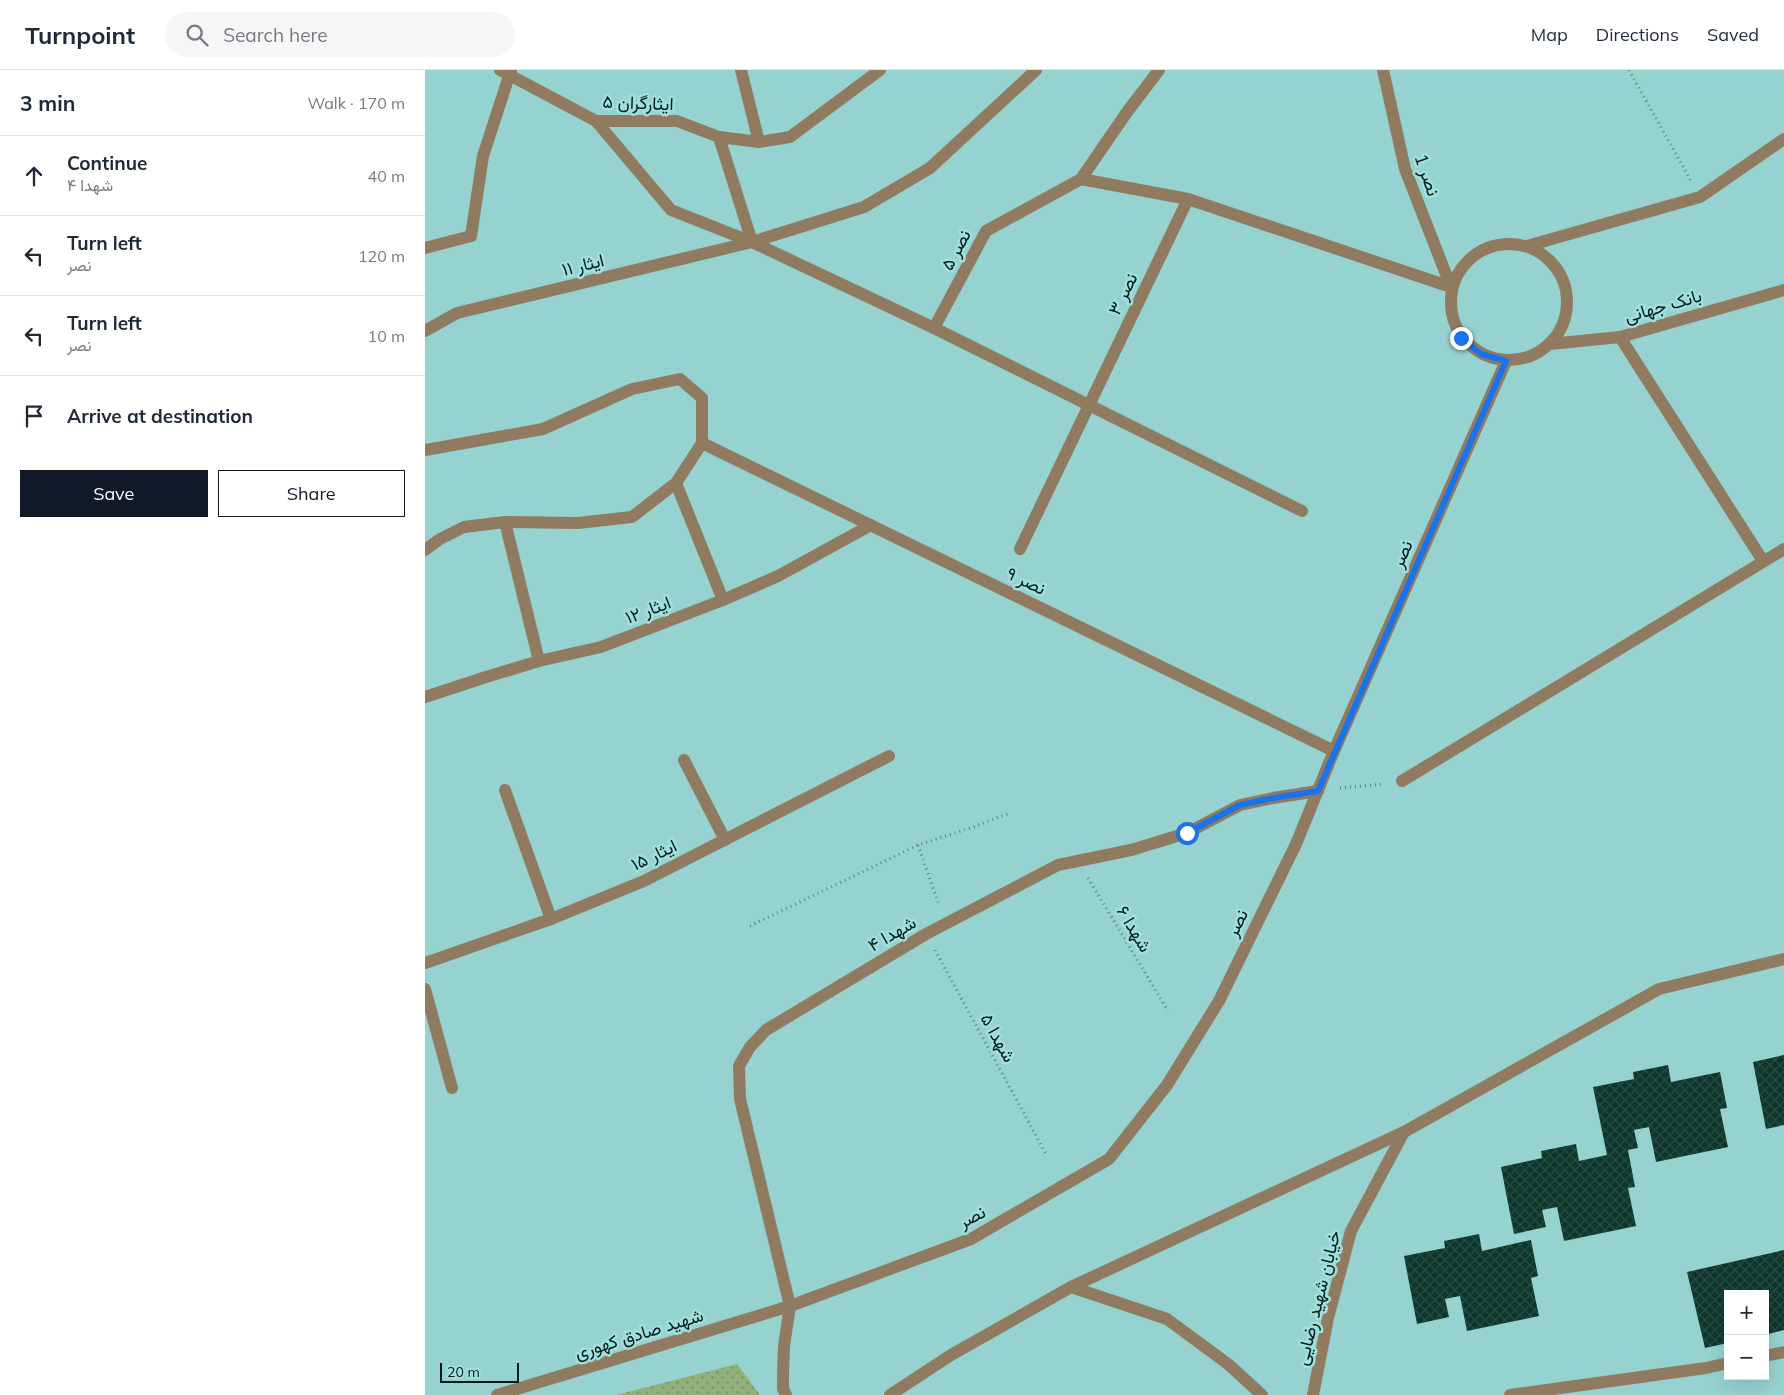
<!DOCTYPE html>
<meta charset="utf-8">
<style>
:root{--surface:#fff;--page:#f6f6f7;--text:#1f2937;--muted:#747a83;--line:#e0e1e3;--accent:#111827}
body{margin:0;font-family:Mulish,Vazirmatn,sans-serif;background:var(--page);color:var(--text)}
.controls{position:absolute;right:15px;bottom:15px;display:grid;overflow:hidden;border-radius:0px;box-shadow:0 5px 20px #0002}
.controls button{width:45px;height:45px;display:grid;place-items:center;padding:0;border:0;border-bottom:1px solid var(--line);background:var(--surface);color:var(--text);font:25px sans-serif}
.scale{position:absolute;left:15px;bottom:12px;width:79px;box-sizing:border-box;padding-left:5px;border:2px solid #031c1b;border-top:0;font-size:14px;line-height:18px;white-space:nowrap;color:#031c1b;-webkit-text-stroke:4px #a1dfdd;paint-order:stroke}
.stop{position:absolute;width:15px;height:15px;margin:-11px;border:4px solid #1a73e8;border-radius:50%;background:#fff}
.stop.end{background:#1a73e8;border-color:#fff;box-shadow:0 1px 5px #0008}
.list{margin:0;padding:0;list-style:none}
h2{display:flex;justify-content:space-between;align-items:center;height:65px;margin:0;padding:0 20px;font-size:21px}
h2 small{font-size:16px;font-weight:400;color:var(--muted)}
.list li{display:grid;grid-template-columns:32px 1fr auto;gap:15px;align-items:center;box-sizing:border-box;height:80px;padding:0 20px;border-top:1px solid var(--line)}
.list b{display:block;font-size:19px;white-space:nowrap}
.list p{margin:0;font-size:16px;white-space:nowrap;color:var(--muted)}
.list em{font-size:16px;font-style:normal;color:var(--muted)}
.actions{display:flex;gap:10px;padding:15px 20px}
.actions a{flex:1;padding:11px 0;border:1px solid var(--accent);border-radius:0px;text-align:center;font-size:18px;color:var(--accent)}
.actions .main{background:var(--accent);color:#fff}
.icon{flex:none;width:28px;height:28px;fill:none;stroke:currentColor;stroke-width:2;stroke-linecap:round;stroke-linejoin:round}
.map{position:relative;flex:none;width:1359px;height:1325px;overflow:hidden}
header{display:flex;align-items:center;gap:30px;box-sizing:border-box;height:70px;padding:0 25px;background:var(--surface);border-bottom:1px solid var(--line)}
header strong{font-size:24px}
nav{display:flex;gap:28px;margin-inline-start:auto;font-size:18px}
.search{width:350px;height:45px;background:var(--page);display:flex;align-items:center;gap:12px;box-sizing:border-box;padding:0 18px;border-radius:28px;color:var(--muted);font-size:19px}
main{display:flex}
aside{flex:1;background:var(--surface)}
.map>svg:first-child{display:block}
</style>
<header>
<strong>Turnpoint</strong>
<div class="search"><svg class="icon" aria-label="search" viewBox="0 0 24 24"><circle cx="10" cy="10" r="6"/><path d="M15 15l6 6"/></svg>Search here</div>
<nav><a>Map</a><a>Directions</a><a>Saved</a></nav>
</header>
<main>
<aside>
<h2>3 min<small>Walk · 170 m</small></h2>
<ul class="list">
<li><svg class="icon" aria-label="ahead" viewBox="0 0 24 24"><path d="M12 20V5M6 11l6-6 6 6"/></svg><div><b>Continue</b><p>شهدا ۴</p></div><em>40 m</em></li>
<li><svg class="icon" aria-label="left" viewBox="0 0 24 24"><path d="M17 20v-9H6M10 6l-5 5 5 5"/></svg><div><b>Turn left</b><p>نصر</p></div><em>120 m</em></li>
<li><svg class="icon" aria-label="left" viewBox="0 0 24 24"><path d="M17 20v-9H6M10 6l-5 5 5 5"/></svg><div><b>Turn left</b><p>نصر</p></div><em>10 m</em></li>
<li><svg class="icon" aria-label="arrive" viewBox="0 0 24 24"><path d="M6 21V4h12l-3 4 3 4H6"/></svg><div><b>Arrive at destination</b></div></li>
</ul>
<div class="actions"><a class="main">Save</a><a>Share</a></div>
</aside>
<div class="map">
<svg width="1359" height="1325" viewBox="0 0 1359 1325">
<defs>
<pattern id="grass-dots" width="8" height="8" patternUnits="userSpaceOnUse" patternTransform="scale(1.25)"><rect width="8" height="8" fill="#91b07a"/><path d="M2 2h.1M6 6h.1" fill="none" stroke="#748e63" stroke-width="1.8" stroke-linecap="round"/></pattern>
<pattern id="building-cross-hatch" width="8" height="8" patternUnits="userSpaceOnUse" patternTransform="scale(1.25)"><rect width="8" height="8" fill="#0d372d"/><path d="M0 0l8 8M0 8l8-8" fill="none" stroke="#264b42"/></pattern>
</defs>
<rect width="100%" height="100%" fill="#95d2d0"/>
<!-- grass -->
<polygon fill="url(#grass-dots)" points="312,1294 335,1325 191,1325"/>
<!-- building -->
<g fill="url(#building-cross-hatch)">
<polygon points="1359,985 1359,1055 1341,1059 1328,992"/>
<polygon points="1243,995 1246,1012 1295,1002 1302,1038 1295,1039 1303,1077 1231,1092 1224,1057 1209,1060 1213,1078 1203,1080 1210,1117 1203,1118 1211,1156 1139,1171 1132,1137 1117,1140 1121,1157 1089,1164 1076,1097 1117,1088 1116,1081 1151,1074 1154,1091 1182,1085 1168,1017 1209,1009 1208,1002"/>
<polygon points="1054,1164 1057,1181 1106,1170 1113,1206 1106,1208 1114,1246 1042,1261 1035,1226 1020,1229 1024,1247 992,1254 979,1186 1020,1178 1019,1171"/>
<polygon points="1359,1180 1359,1260 1340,1265 1340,1224 1303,1224 1303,1273 1280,1278 1262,1202"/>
</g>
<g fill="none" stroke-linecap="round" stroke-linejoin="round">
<!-- path -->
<g stroke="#568482" stroke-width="3" stroke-dasharray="1 4" stroke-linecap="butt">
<polyline points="1204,0 1266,111"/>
<polyline points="915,718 959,714"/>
<polyline points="493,775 514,835"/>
<polyline points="663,808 743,941"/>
<polyline points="325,856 493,775 548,757 585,743"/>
<polyline points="510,880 621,1084"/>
</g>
<!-- minor -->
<g stroke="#907b61" stroke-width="12">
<polyline points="75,0 171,51 252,51 294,67 334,72 365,67 455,0"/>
<polyline points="316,0 334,72"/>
<polyline points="958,0 980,99 1026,217"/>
<polyline points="171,51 246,140 327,172 509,258 877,441"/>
<polyline points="294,67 327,172"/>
<polyline points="656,109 763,129 1026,217"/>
<circle cx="1084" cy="232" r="58"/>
<polyline points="1102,176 1275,127 1359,69"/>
<polyline points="0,178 46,166 58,86 86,0"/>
<polyline points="509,258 561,161 656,109 702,42 734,0"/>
<polyline points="0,261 32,243 327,172 439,137 505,98 611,0"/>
<polyline points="1195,267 1338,491"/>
<polyline points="1125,274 1195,267 1359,220"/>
<polyline points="277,373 909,681"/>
<polyline points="0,380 118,359 207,319 255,309 277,328 277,373 251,413 207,447 153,453 80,452 39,457 15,469 0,480"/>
<polyline points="251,413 298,530"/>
<polyline points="80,452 114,591"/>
<polyline points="595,479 763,129"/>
<polyline points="0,627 61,607 114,591 176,577 298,530 353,506 446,455"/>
<polyline points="259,690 300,770"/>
<polyline points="977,711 1359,479"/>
<polyline points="80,720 126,849"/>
<polyline points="0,893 126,849 219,811 464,686"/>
<polyline points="0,919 27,1018"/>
<polyline points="646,1217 742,1249 803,1294 837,1325"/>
<polyline points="1340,1286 1359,1282"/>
<polyline points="72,1325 365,1236 546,1169 684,1089 742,1015 794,931 871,774 909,681 1081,291"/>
<polyline points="361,1325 358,1319 358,1305 359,1276 365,1236 315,1029 314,996 325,977 341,960 501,864 633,795 706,780 762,763 815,735 848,728 893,721"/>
<polyline points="465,1325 526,1285 646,1217 979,1062 1234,919 1359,889"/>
<polyline points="888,1325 903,1248 926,1161 979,1062"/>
<polyline points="1085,1325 1281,1298 1303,1293"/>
</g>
</g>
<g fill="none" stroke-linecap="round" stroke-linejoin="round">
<!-- route -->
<polyline stroke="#1a73e8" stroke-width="6" points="762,763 815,735 848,728 893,721 1081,291 1056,284 1036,268"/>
</g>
<g text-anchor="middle" stroke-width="5" stroke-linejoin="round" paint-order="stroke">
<!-- street labels -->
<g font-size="18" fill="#031c1b" stroke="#a1dfdd">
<text transform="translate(213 33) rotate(2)" y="6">ایثارگران ۵</text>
<text transform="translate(1002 105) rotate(71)" y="6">نصر 1</text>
<text transform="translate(531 180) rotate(-62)" y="6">نصر ۵</text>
<text transform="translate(158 195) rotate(-14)" y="6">ایثار ۱۱</text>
<text transform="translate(698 224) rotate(-64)" y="6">نصر ۳</text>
<text transform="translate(1238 236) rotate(-16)" y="6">بانک جهانی</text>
<text transform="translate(977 484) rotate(-66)" y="6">نصر</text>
<text transform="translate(601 511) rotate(26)" y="6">نصر ۹</text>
<text transform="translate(223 540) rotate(-21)" y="6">ایثار ۱۲</text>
<text transform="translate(229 785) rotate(-26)" y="6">ایثار ۱۵</text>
<text transform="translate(812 853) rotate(-64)" y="6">نصر</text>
<text transform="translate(709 859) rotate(59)" y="6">شهدا ۶</text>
<text transform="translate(467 864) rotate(-30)" y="6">شهدا ۴</text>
<text transform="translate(573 968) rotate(61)" y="6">شهدا ۵</text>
<text transform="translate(547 1147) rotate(-28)" y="6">نصر</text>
<text transform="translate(893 1228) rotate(-76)" y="6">خیابان شهید رضایی</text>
<text transform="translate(214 1264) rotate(-17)" y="6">شهید صادق کهوری</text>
</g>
</g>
</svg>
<div class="controls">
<button>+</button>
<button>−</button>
</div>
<div class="scale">20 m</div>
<div class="stop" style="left:762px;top:763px"></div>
<div class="stop end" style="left:1036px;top:268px"></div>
</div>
</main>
